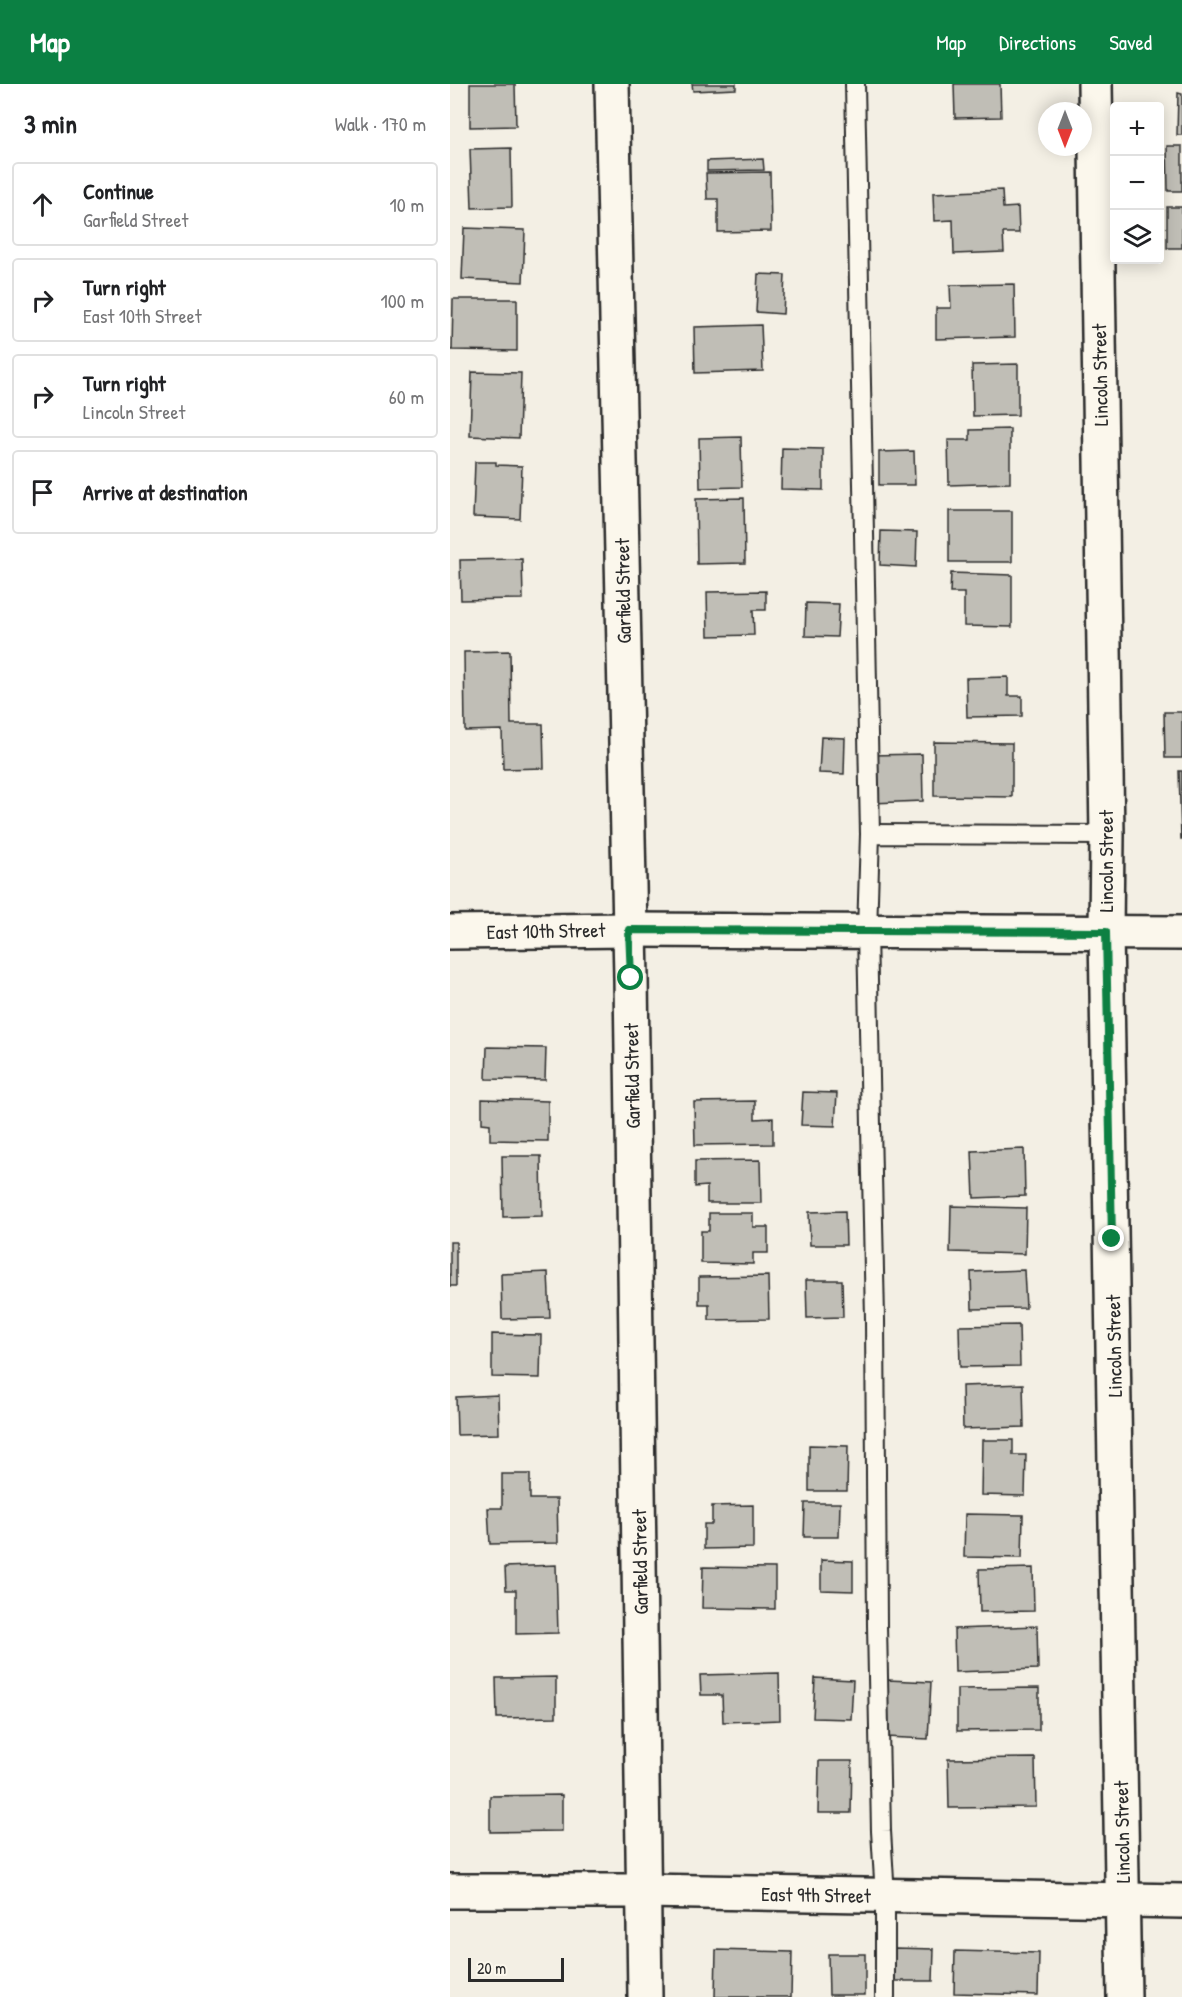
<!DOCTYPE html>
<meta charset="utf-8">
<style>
:root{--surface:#fff;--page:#f2f2f2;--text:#202124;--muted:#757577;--line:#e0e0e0;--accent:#0b8043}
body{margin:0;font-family:"Patrick Hand",sans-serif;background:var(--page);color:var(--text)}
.controls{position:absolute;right:18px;top:18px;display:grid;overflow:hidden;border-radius:6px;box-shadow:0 3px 15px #0003}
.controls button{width:54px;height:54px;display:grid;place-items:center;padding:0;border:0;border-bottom:2px solid var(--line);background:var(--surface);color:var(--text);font:30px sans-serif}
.compass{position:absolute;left:588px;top:18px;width:54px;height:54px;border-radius:50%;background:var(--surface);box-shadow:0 3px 15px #0003;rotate:180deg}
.scale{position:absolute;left:18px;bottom:15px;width:96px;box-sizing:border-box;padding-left:6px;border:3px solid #2b2b2b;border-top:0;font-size:16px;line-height:21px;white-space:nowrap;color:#2b2b2b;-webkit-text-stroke:4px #fbf7ec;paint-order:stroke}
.stop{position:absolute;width:18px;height:18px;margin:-14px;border:4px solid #0b8043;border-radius:50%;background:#fff}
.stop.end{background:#0b8043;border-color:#fff;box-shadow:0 2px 6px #0008}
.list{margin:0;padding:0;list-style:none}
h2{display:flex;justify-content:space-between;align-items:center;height:78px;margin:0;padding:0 24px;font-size:26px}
h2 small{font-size:20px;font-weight:400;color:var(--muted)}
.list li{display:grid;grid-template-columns:39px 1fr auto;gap:18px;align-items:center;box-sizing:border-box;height:84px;margin:0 12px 12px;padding:0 12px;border:2px solid var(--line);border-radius:6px}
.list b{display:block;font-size:22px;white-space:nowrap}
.list p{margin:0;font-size:20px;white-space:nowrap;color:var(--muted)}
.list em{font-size:20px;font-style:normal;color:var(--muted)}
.icon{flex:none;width:33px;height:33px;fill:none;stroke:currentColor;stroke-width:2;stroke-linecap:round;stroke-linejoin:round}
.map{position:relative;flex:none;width:732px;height:1913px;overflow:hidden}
header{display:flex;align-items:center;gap:36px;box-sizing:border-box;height:84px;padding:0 30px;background:var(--accent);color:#fff}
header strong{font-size:28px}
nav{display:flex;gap:33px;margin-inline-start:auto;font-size:21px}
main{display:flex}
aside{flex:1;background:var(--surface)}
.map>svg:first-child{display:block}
</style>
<header>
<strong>Map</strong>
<nav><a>Map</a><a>Directions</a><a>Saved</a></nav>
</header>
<main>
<aside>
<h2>3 min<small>Walk · 170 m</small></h2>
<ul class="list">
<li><svg class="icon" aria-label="ahead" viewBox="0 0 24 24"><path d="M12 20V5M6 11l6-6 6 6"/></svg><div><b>Continue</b><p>Garfield Street</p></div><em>10 m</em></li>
<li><svg class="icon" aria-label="right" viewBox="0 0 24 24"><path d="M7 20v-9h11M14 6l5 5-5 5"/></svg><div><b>Turn right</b><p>East 10th Street</p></div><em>100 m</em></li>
<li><svg class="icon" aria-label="right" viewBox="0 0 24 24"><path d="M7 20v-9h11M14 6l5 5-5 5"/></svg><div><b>Turn right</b><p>Lincoln Street</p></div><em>60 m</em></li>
<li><svg class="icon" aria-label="arrive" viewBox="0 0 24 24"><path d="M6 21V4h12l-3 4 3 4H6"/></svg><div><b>Arrive at destination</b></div></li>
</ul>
</aside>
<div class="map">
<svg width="732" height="1913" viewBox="0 0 732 1913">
<rect width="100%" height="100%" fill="#f3efe4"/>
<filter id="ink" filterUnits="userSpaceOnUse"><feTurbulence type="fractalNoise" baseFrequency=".0167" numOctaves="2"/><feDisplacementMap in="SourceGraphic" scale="12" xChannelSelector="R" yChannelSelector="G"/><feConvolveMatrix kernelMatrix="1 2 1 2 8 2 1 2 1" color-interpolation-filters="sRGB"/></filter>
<g filter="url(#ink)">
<!-- building -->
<g fill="#c0beb6" stroke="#2b2b2b" stroke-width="1.5">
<polygon points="20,0 65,0 66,42 20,43"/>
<polygon points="242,0 286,0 286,5 243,7"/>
<polygon points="504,0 550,0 551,33 505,34"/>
<polygon points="728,9 732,10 732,51 727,51"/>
<polygon points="717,62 732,62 732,107 718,107"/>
<polygon points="61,64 62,123 22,124 20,65"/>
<polygon points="313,75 314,86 257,87 257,77"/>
<polygon points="320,88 321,147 268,148 268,115 257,115 256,89"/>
<polygon points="552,106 553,124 568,123 569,149 553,149 554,168 504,170 503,136 484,137 483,109"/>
<rect x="717" y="123" width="15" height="41"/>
<polygon points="14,144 75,146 73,198 12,195"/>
<polygon points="308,190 335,191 333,230 306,228"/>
<polygon points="564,200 565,253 486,255 486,224 501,224 500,201"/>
<polygon points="3,215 67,215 67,267 2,266"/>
<polygon points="311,241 313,287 245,289 244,243"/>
<polygon points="568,280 568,331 523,332 522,281"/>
<polygon points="22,288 71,289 69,354 20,352"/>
<polygon points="560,345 560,399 499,401 498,356 520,356 520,346"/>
<polygon points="291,353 292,403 250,404 249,354"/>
<polygon points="332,364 373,365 373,406 331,405"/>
<polygon points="464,367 465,401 429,401 429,368"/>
<polygon points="25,378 46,378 46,381 72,382 70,435 23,433"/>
<polygon points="294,414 295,479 247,480 246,415"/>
<rect x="499" y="427" width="63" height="51"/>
<polygon points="431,447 467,448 466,483 430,481"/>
<polygon points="72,475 73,515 11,516 10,476"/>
<polygon points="501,489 562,491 562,543 514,542 514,509 500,509"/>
<polygon points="316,507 316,526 303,526 304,551 258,552 257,508"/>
<polygon points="356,519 389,520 387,553 355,552"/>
<polygon points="60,567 61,640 93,640 94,684 53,685 52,646 15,647 14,568"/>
<polygon points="558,593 558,612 572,612 572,632 517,633 516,594"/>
<polygon points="714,628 732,628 732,674 715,674"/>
<polygon points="371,653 395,654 394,690 369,689"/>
<polygon points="484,658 562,659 562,713 484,712"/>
<polygon points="472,670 473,717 422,719 421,671"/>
<polygon points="729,687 732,687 732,755 731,755"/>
<polygon points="37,963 96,964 95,996 36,995"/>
<polygon points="353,1008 387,1009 385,1042 351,1041"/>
<polygon points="32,1015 98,1017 98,1057 40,1056 40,1040 32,1039"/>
<polygon points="305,1017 305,1035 323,1034 323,1060 245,1061 244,1018"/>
<polygon points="574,1065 575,1112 524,1114 522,1067"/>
<polygon points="52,1072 91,1072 92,1132 53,1133"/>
<polygon points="310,1076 311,1119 257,1119 257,1102 245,1103 245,1077"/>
<polygon points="501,1122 576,1124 575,1170 500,1168"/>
<polygon points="395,1127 396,1161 360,1161 359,1128"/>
<polygon points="259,1129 303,1129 303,1143 318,1143 318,1169 303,1169 303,1180 251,1179 251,1147 259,1147"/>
<rect x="0" y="1158" width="6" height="44"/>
<polygon points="574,1186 576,1224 522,1225 521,1188"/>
<polygon points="98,1188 100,1234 52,1235 51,1190"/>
<polygon points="318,1192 319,1235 259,1236 259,1220 249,1220 249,1193"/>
<polygon points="356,1196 392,1196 393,1233 357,1234"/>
<polygon points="569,1241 570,1282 510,1283 509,1242"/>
<polygon points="42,1250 91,1251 90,1294 42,1293"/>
<polygon points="573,1300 574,1343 513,1345 512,1302"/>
<polygon points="48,1311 49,1350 7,1351 6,1313"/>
<polygon points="532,1356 563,1356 563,1371 576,1371 575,1412 531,1411"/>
<polygon points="359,1361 398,1362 397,1407 359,1407"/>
<polygon points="52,1390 80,1390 80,1415 107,1415 108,1459 40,1460 38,1424 52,1424"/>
<polygon points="355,1419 390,1419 389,1453 354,1453"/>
<polygon points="303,1421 303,1464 254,1465 254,1440 262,1440 262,1422"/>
<polygon points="515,1430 573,1431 572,1474 514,1473"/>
<polygon points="371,1476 403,1477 403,1507 371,1506"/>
<polygon points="106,1481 108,1549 66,1550 66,1506 56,1506 55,1483"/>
<polygon points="253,1483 325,1484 325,1525 252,1524"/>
<polygon points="583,1484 584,1527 530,1528 529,1485"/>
<polygon points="587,1542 588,1585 505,1588 504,1545"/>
<polygon points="329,1589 330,1636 273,1638 272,1611 251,1611 250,1591"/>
<polygon points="106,1593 106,1633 47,1634 46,1594"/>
<polygon points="365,1594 403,1596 401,1635 363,1634"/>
<polygon points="438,1596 481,1598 478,1655 436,1653"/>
<polygon points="589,1604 589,1646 507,1647 507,1605"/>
<polygon points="585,1674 586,1723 499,1724 498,1675"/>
<polygon points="369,1677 402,1677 401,1729 368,1729"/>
<polygon points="112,1711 112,1747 40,1748 40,1712"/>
<polygon points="445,1864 484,1865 483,1897 444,1897"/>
<polygon points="266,1866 342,1868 341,1913 265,1913"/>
<polygon points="505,1867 589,1869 588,1911 504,1909"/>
<polygon points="378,1870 415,1870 415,1911 379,1911"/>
</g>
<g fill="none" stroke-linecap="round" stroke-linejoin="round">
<defs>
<g id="lane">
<polyline points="405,0 420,750"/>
<polyline points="435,1913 435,1812 431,1747 427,1541 425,1235 417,848 420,750 657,751"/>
</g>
<g id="street">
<polyline points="162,0 181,894 195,1913"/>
<polyline points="645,0 657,751 656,848"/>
<polyline points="0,1807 195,1807 732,1817"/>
</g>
<g id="secondary">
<polyline points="0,848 179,846 732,849"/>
<polyline points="656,848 674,1913"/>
</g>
</defs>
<!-- lane casing -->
<use href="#lane" stroke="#2b2b2b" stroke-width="22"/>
<!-- street casing -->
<use href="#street" stroke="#2b2b2b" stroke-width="38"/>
<!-- secondary casing -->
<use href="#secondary" stroke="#2b2b2b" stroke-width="38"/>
<!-- lane -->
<use href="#lane" stroke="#fbf7ec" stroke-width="18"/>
<!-- street -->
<use href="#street" stroke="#fbf7ec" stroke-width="33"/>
<!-- secondary -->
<use href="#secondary" stroke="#fbf7ec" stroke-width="33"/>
</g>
</g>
<g fill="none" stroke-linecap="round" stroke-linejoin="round" filter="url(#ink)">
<!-- route -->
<polyline stroke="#0b8043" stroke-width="8" points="181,894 179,846 656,848 662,1155"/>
</g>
<g text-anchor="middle" stroke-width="4.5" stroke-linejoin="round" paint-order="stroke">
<!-- street labels -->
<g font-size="20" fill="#2b2b2b" stroke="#fbf7ec">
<text transform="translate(650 291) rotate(-91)" y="7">Lincoln Street</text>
<text transform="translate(173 507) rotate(-91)" y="7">Garfield Street</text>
<text transform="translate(656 777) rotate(-90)" y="7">Lincoln Street</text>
<text transform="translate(96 847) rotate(-1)" y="7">East 10th Street</text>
<text transform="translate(182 992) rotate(-91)" y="7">Garfield Street</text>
<text transform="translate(664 1262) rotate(-91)" y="7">Lincoln Street</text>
<text transform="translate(190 1478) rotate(-91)" y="7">Garfield Street</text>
<text transform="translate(672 1748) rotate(-91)" y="7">Lincoln Street</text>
<text transform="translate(366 1811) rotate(1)" y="7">East 9th Street</text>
</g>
</g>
</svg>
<div class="controls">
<button>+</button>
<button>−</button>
<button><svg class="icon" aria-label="layers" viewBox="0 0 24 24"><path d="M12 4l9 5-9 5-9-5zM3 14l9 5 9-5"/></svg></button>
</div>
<svg class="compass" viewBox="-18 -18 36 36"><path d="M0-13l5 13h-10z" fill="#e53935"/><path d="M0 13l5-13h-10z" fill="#757577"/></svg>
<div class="scale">20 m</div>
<div class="stop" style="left:181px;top:894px"></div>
<div class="stop end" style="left:662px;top:1155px"></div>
</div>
</main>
